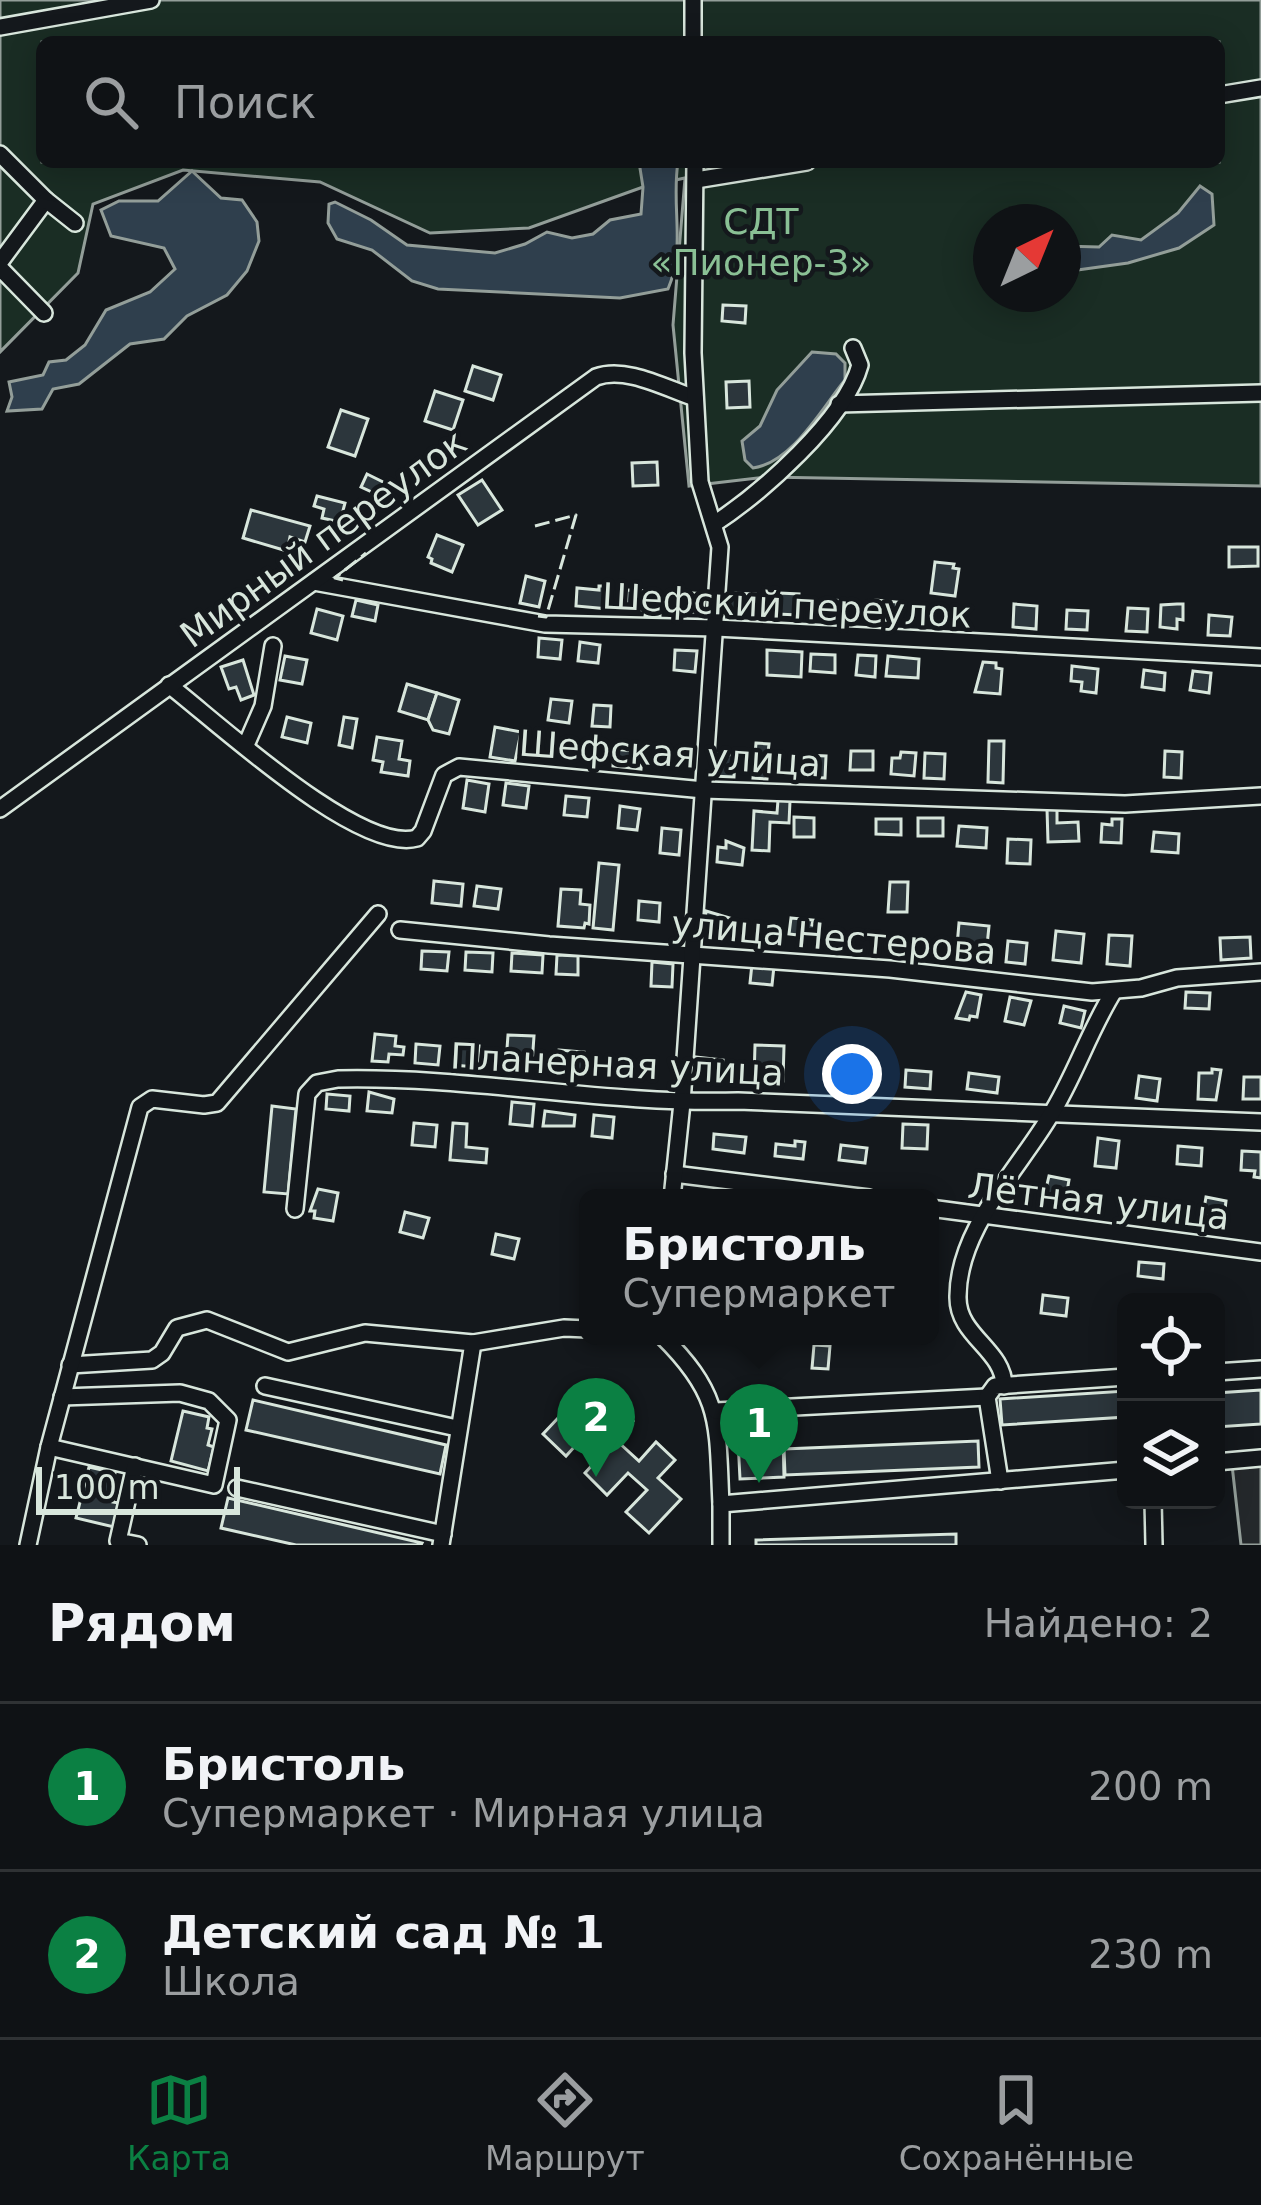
<!DOCTYPE html>
<html lang="ru">
<meta charset="utf-8">
<style>
:root{--surface:#0f1215;--page:#181b1e;--text:#f1f3f6;--muted:#9b9ea0;--line:#2f3234;--accent:#0b8043}
body{margin:0;font-family:"DejaVu Sans",sans-serif;background:var(--page);color:var(--text)}
.controls{position:absolute;right:36px;bottom:36px;display:grid;overflow:hidden;border-radius:18px;box-shadow:0 6px 30px #0003}
.controls button{width:108px;height:108px;display:grid;place-items:center;padding:0;border:0;border-bottom:3px solid var(--line);background:var(--surface);color:var(--text);font:60px sans-serif}
.compass{position:absolute;left:973px;top:204px;width:108px;height:108px;border-radius:50%;background:var(--surface);box-shadow:0 6px 30px #0003;rotate:43deg}
.scale{position:absolute;left:36px;bottom:30px;width:204px;box-sizing:border-box;padding-left:12px;border:6px solid #d8e6dc;border-top:0;font-size:33px;line-height:42px;white-space:nowrap;color:#d8e6dc;-webkit-text-stroke:9px #14181c;paint-order:stroke}
.you{position:absolute;left:852px;top:1074px;width:42px;height:42px;margin:-30px;border:9px solid #fff;border-radius:50%;background:#1a73e8;box-shadow:0 0 0 18px #1a73e833}
.badge{display:grid;place-items:center;width:78px;height:78px;border-radius:50%;background:var(--accent);color:#fff;font-size:39px;font-weight:700}
.pin{position:absolute;translate:-50% -99px;filter:drop-shadow(0 3px 6px #0008)}
.pin::after{content:'';position:absolute;top:63px;width:42px;height:36px;background:inherit;clip-path:polygon(0 0,100% 0,50% 100%)}
.popup{position:absolute;left:579px;top:1189px;width:360px;height:156px;box-sizing:border-box;display:grid;place-content:center;border-radius:18px;background:var(--surface);filter:drop-shadow(0 3px 9px #0005);font-size:39px;white-space:nowrap;color:var(--muted)}
.popup b{font-size:45px;color:var(--text)}
.popup::after{content:'';position:absolute;left:50%;top:100%;margin-left:-24px;border:24px solid transparent;border-top-color:var(--surface)}
.list{margin:0;padding:0;list-style:none}
h2{display:flex;justify-content:space-between;align-items:center;height:156px;margin:0;padding:0 48px;font-size:51px}
h2 small{font-size:39px;font-weight:400;color:var(--muted)}
.list li{display:grid;grid-template-columns:78px 1fr auto;gap:36px;align-items:center;box-sizing:border-box;height:168px;padding:0 48px;border-top:3px solid var(--line)}
.list b{display:block;font-size:45px;white-space:nowrap}
.list p{margin:0;font-size:39px;white-space:nowrap;color:var(--muted)}
.list em{font-size:39px;font-style:normal;color:var(--muted)}
.icon{flex:none;width:66px;height:66px;fill:none;stroke:currentColor;stroke-width:2;stroke-linecap:round;stroke-linejoin:round}
.map{position:relative;flex:none;width:1261px;height:1545px;overflow:hidden}
.search{position:absolute;background:var(--surface);box-shadow:0 6px 30px #0003;left:36px;right:36px;top:36px;height:132px;display:flex;align-items:center;gap:30px;box-sizing:border-box;padding:0 42px;border-radius:18px;color:var(--muted);font-size:45px}
.sheet{height:492px;background:var(--surface)}
nav{display:flex;justify-content:space-around;align-items:center;box-sizing:border-box;height:168px;border-top:3px solid var(--line);background:var(--surface);font-size:33px;color:var(--muted)}
nav a{display:grid;justify-items:center;gap:6px}
nav .on{color:var(--accent)}
.map>svg:first-child{display:block}
</style>
<div class="map">
<svg width="1261" height="1545" viewBox="0 0 1261 1545">
<rect width="100%" height="100%" fill="#14181c"/>
<!-- green -->
<path fill="#1a2d24" stroke="#939e99" stroke-width="3" fill-rule="evenodd" d="M0,0H1261V486L766,477L689,486L673,325L685,178L643,187L529,228L430,233L320,182L183,170L93,204L78,273L0,352ZM42,42H1219V162H42ZM991,222H1063V294H991Z"/>
<!-- parking -->
<polygon fill="#24282b" stroke="#939e99" stroke-width="3" points="1261,1462 1261,1545 1241,1545 1232,1465"/>
<!-- water -->
<g fill="#2f3f4d" stroke="#939e99" stroke-width="3">
<path d="M639,162H678C671,206 686,247 668,289L620,298L438,289L412,281L372,250L337,239L328,223L329,204L335,202L371,220L407,245L495,253L525,244L547,232L572,238L593,234L610,220L641,214L643,187Z"/>
<polygon points="192,171 221,198 242,200 257,222 259,241 247,271 227,295 187,316 164,339 130,344 79,384 53,389 42,409 7,411 12,397 9,382 43,375 49,362 66,360 85,345 106,310 150,292 175,269 164,248 111,236 101,210 119,201 158,201"/>
<polygon points="1200,186 1212,194 1214,225 1179,248 1128,263 1063,272 1063,246 1099,247 1112,235 1141,240 1178,213"/>
<path d="M812,352L836,354L845,363V380C822,408 792,463 753,468L745,460L742,441L760,426L777,390Z"/>
</g>
<!-- building -->
<g fill="#2c363c" stroke="#d8e6dc" stroke-width="3">
<polygon points="723,305 746,306 745,323 722,321"/>
<polygon points="473,366 501,375 493,400 465,391"/>
<polygon points="749,381 750,407 727,408 726,382"/>
<polygon points="435,391 463,400 453,430 425,421"/>
<polygon points="341,410 368,419 355,456 328,447"/>
<polygon points="657,462 658,485 633,486 632,463"/>
<polygon points="367,474 391,486 385,498 361,487"/>
<polygon points="482,480 502,510 478,525 458,495"/>
<polygon points="317,496 345,503 340,522 322,518 324,509 314,506"/>
<polygon points="251,510 310,526 305,542 290,537 287,551 243,538"/>
<polygon points="437,535 463,545 452,572 431,563 432,559 428,557"/>
<polygon points="1229,547 1258,547 1258,566 1229,567"/>
<polygon points="935,562 954,564 953,568 959,569 955,596 931,593"/>
<polygon points="526,576 545,581 539,607 520,603"/>
<polygon points="599,586 610,586 609,609 576,606 577,588 599,590"/>
<polygon points="627,590 649,591 649,601 660,601 660,617 645,616 646,610 626,609"/>
<polygon points="682,592 705,594 703,613 680,611"/>
<polygon points="728,593 755,594 754,613 728,612"/>
<polygon points="779,593 799,594 798,615 777,614"/>
<polygon points="824,599 845,601 843,620 822,618"/>
<polygon points="356,600 378,605 375,621 352,616"/>
<polygon points="875,600 897,602 895,621 873,619"/>
<polygon points="1014,604 1037,606 1036,629 1013,627"/>
<polygon points="1177,604 1183,604 1183,620 1177,619 1177,629 1160,627 1161,605"/>
<polygon points="1128,608 1148,609 1147,632 1126,631"/>
<polygon points="317,609 343,616 337,640 311,633"/>
<polygon points="1067,610 1088,611 1087,630 1066,629"/>
<polygon points="1209,615 1232,617 1230,636 1208,635"/>
<polygon points="539,638 562,640 560,659 538,657"/>
<polygon points="580,642 600,645 598,663 578,661"/>
<polygon points="675,650 697,651 695,672 674,670"/>
<polygon points="767,650 802,652 801,677 767,675"/>
<polygon points="811,654 835,655 835,673 810,671"/>
<polygon points="858,655 876,656 875,677 856,675"/>
<polygon points="285,656 307,660 302,684 280,680"/>
<polygon points="888,656 919,659 918,678 886,676"/>
<polygon points="243,660 254,695 241,700 236,687 229,689 221,667"/>
<polygon points="983,662 996,663 996,668 1002,669 1000,694 975,692"/>
<polygon points="1072,666 1098,669 1096,693 1081,691 1082,682 1071,681"/>
<polygon points="1144,670 1165,673 1164,690 1142,687"/>
<polygon points="1193,671 1211,673 1209,693 1190,690"/>
<polygon points="407,684 437,693 428,720 399,711"/>
<polygon points="437,693 459,700 449,734 433,730 428,720"/>
<polygon points="551,699 572,701 569,723 548,720"/>
<polygon points="594,705 611,706 610,727 592,726"/>
<polygon points="287,717 311,723 307,743 282,737"/>
<polygon points="344,717 357,719 352,748 339,745"/>
<polygon points="495,727 521,732 515,761 490,757"/>
<polygon points="377,737 402,741 399,759 410,761 408,776 381,772 383,762 373,760"/>
<polygon points="989,741 1004,741 1003,783 988,782"/>
<polygon points="756,743 769,744 768,753 775,753 774,765 768,765 767,779 753,778"/>
<polygon points="634,745 643,745 641,769 613,766 614,749 634,751"/>
<polygon points="851,751 873,751 873,770 850,770"/>
<polygon points="1165,751 1182,752 1181,778 1164,777"/>
<polygon points="901,752 916,753 914,776 891,774 892,758 900,758"/>
<polygon points="925,753 945,754 944,779 924,778"/>
<polygon points="713,754 735,755 734,777 712,776"/>
<polygon points="804,755 826,756 825,778 803,777"/>
<polygon points="467,780 489,784 485,812 463,808"/>
<polygon points="506,783 529,786 526,808 503,805"/>
<polygon points="566,796 589,798 587,817 564,815"/>
<polygon points="778,800 790,801 789,823 770,822 769,851 752,850 754,811 777,813"/>
<polygon points="620,806 640,809 637,830 618,828"/>
<polygon points="1047,809 1057,809 1057,823 1078,822 1079,841 1048,842"/>
<polygon points="794,817 814,818 814,837 794,837"/>
<rect x="918" y="818" width="25" height="18"/>
<polygon points="876,819 901,819 901,835 876,834"/>
<polygon points="1112,819 1122,819 1121,843 1101,842 1102,824 1112,825"/>
<polygon points="959,826 987,828 986,848 957,846"/>
<polygon points="662,828 681,830 679,855 660,853"/>
<polygon points="1154,832 1179,834 1178,853 1152,851"/>
<polygon points="1008,839 1031,840 1030,864 1007,863"/>
<polygon points="726,841 744,848 742,865 717,862 718,847 726,848"/>
<polygon points="599,863 619,865 613,930 593,928"/>
<polygon points="434,881 463,884 461,906 432,903"/>
<polygon points="890,882 908,882 907,912 888,912"/>
<polygon points="477,886 501,889 498,909 474,906"/>
<polygon points="561,889 581,890 580,904 590,905 589,924 585,923 584,928 558,926"/>
<polygon points="639,901 660,903 659,922 638,920"/>
<polygon points="706,911 730,918 728,933 704,930"/>
<polygon points="791,918 813,920 812,925 817,926 815,937 789,934"/>
<polygon points="959,923 989,926 987,946 957,946"/>
<polygon points="1056,931 1084,934 1081,963 1053,960"/>
<polygon points="1109,935 1132,936 1130,966 1107,964"/>
<polygon points="1250,937 1251,958 1221,960 1220,938"/>
<polygon points="1008,941 1027,943 1025,964 1006,962"/>
<polygon points="422,951 449,952 447,971 421,969"/>
<polygon points="466,952 493,953 492,972 465,970"/>
<polygon points="512,953 543,955 542,973 511,971"/>
<polygon points="557,955 578,956 578,975 556,974"/>
<polygon points="652,962 673,964 672,987 651,986"/>
<polygon points="752,964 774,966 772,985 750,983"/>
<polygon points="966,992 981,995 977,1017 970,1016 969,1020 956,1018"/>
<polygon points="1186,992 1210,993 1209,1009 1185,1008"/>
<polygon points="1010,997 1031,1001 1024,1025 1005,1021"/>
<polygon points="1064,1006 1085,1011 1081,1028 1060,1023"/>
<polygon points="375,1034 396,1036 395,1046 404,1047 403,1055 389,1054 388,1062 372,1061"/>
<polygon points="508,1035 534,1036 532,1064 506,1062"/>
<polygon points="416,1044 440,1046 438,1065 415,1063"/>
<polygon points="453,1044 479,1046 477,1067 452,1065"/>
<polygon points="755,1045 784,1046 783,1081 754,1079"/>
<polygon points="559,1050 584,1052 582,1073 558,1071"/>
<polygon points="696,1057 723,1060 721,1079 694,1075"/>
<polygon points="1212,1069 1221,1070 1216,1100 1198,1099 1199,1073 1212,1073"/>
<polygon points="906,1070 931,1072 930,1089 905,1087"/>
<polygon points="969,1073 999,1077 997,1093 967,1089"/>
<polygon points="1139,1076 1160,1079 1157,1101 1136,1098"/>
<polygon points="1244,1077 1261,1077 1261,1099 1243,1099"/>
<polygon points="369,1092 394,1099 392,1113 367,1111"/>
<polygon points="327,1094 350,1096 349,1111 326,1109"/>
<polygon points="512,1102 534,1104 532,1126 510,1124"/>
<polygon points="272,1106 296,1109 288,1194 264,1192"/>
<polygon points="545,1111 575,1115 574,1126 543,1126"/>
<polygon points="594,1115 614,1117 612,1138 592,1136"/>
<polygon points="414,1123 437,1125 435,1147 412,1145"/>
<polygon points="453,1123 467,1124 466,1147 487,1149 486,1163 450,1160"/>
<polygon points="903,1124 928,1125 927,1149 902,1148"/>
<polygon points="714,1134 746,1137 744,1153 713,1149"/>
<polygon points="1098,1138 1119,1141 1116,1168 1095,1166"/>
<polygon points="795,1141 805,1142 803,1159 775,1156 776,1144 795,1146"/>
<polygon points="841,1145 867,1148 865,1163 839,1160"/>
<polygon points="1178,1146 1202,1148 1201,1166 1177,1164"/>
<polygon points="1242,1151 1261,1152 1261,1178 1254,1177 1255,1171 1241,1170"/>
<polygon points="1049,1176 1069,1180 1065,1203 1049,1200 1051,1194 1045,1193"/>
<polygon points="318,1189 338,1193 333,1221 314,1218 315,1211 310,1211"/>
<polygon points="1206,1197 1226,1201 1224,1218 1203,1215"/>
<polygon points="405,1212 429,1218 423,1238 400,1232"/>
<polygon points="496,1234 519,1239 514,1259 492,1254"/>
<polygon points="1139,1262 1164,1264 1163,1279 1138,1276"/>
<polygon points="1043,1295 1068,1298 1066,1316 1041,1313"/>
<polygon points="814,1345 830,1346 828,1369 812,1368"/>
<polygon points="1261,1390 1261,1424 1216,1427 1216,1393"/>
<polygon points="1126,1391 1126,1417 1002,1425 1000,1399"/>
<polygon points="253,1400 446,1445 440,1474 246,1430"/>
<polygon points="575,1400 598,1421 614,1403 633,1421 616,1440 639,1461 656,1442 675,1460 658,1478 681,1499 649,1533 626,1512 647,1490 628,1473 607,1495 585,1473 605,1451 586,1434 566,1456 543,1434"/>
<polygon points="183,1411 209,1417 207,1428 212,1429 208,1445 214,1447 208,1471 171,1461"/>
<polygon points="783,1438 784,1477 740,1479 738,1440"/>
<polygon points="978,1441 979,1467 785,1475 784,1449"/>
<polygon points="89,1467 115,1473 112,1484 117,1485 113,1502 119,1503 114,1527 76,1518"/>
<polygon points="228,1498 422,1543 421,1545 296,1545 221,1528"/>
<polygon points="956,1534 956,1545 756,1545 756,1540"/>
</g>
<g fill="none" stroke-linecap="round" stroke-linejoin="round">
<defs>
<g id="minor">
<polyline points="693,0 693,42"/>
<polyline points="0,27 151,0"/>
<polyline points="1219,95 1261,88"/>
<polyline points="0,154 46,200 0,262"/>
<polyline points="696,180 807,162"/>
<polyline points="46,200 75,223"/>
<polyline points="0,268 44,313"/>
<polyline points="839,404 1261,393"/>
<path d="M714,524C761,493 845,420 860,365L853,348"/>
<polyline points="314,582 545,624 716,628 1261,657"/>
<path d="M169,685C217,722 360,855 417,838L423,831L444,775L459,767L704,790L1125,804L1261,796"/>
<polyline points="246,745 263,706 273,646"/>
<path d="M0,809L596,377C626,366 665,388 695,398"/>
<polyline points="400,930 549,945 890,969 1092,992 1141,988 1177,978 1261,972"/>
<polyline points="674,1174 869,1198"/>
<polyline points="672,1198 682,1103 720,547 700,482 693,353 695,162"/>
<polyline points="930,1208 1261,1252"/>
<path d="M295,1209L307,1094L317,1083L338,1079C471,1076 605,1105 738,1101L1261,1122"/>
<path d="M662,1336C723,1396 717,1424 721,1504"/>
<polyline points="70,1365 152,1360 162,1353 177,1328 207,1320 288,1352 365,1333 473,1343 564,1328 588,1329"/>
<polyline points="1216,1372 1261,1369"/>
<polyline points="265,1386 457,1428"/>
<path d="M1004,1386C1004,1350 958,1336 958,1298C957,1230 1018,1170 1050,1116C1075,1076 1089,1031 1114,991"/>
<polyline points="716,1411 987,1397"/>
<polyline points="49,1447 214,1485 228,1420 209,1401 180,1393 62,1397"/>
<polyline points="1216,1462 1261,1458"/>
<polyline points="135,1466 118,1541 138,1545"/>
<polyline points="1000,1481 987,1397 995,1386 1126,1377"/>
<polyline points="237,1488 443,1534"/>
<polyline points="1153,1500 1154,1545"/>
<polyline points="28,1545 49,1447 140,1107 152,1099 204,1105 217,1103 378,914"/>
<polyline points="441,1545 473,1343"/>
<polyline points="721,1545 721,1504 1126,1470"/>
</g>
</defs>
<!-- minor casing -->
<use href="#minor" stroke="#d8e6dc" stroke-width="20"/>
<!-- minor -->
<use href="#minor" stroke="#14181c" stroke-width="15"/>
<!-- fence -->
<g stroke="#d8e6dc" stroke-width="3" stroke-dasharray="15 6" stroke-linecap="butt">
<polyline points="535,526 576,515 546,617 538,616"/>
<polyline points="343,580 335,578 366,553"/>
</g>
</g>
<g text-anchor="middle" stroke-width="9" stroke-linejoin="round" paint-order="stroke">
<!-- park labels -->
<g font-size="36" fill="#8ac095" stroke="#14181c">
<text x="761" y="234">СДТ<tspan x="761" dy="41">«Пионер-3»</tspan></text>
</g>
<!-- street labels -->
<g font-size="36" fill="#d8e6dc" stroke="#14181c">
<text transform="translate(323 538) rotate(-36)" y="13">Мирный переулок</text>
<text transform="translate(787 605) rotate(3)" y="13">Шефский переулок</text>
<text transform="translate(670 753) rotate(4)" y="13">Шефская улица</text>
<text transform="translate(834 937) rotate(5)" y="13">улица Нестерова</text>
<text transform="translate(617 1064) rotate(3)" y="13">Планерная улица</text>
<text transform="translate(1099 1201) rotate(7)" y="13">Лётная улица</text>
</g>
</g>
</svg>
<div class="controls">
<button><svg class="icon" aria-label="locate" viewBox="0 0 24 24"><circle cx="12" cy="12" r="6"/><path d="M12 2v4M12 18v4M2 12h4M18 12h4"/></svg></button>
<button><svg class="icon" aria-label="layers" viewBox="0 0 24 24"><path d="M12 4l9 5-9 5-9-5zM3 14l9 5 9-5"/></svg></button>
</div>
<svg class="compass" viewBox="-18 -18 36 36"><path d="M0-13l5 13h-10z" fill="#e53935"/><path d="M0 13l5-13h-10z" fill="#9b9ea0"/></svg>
<div class="scale">100 m</div>
<div class="you"></div>
<div class="pin badge" style="left:759px;top:1483px">1</div>
<div class="popup"><b>Бристоль</b>Супермаркет</div>
<div class="pin badge" style="left:596px;top:1477px">2</div>
<div class="search"><svg class="icon" aria-label="search" viewBox="0 0 24 24"><circle cx="10" cy="10" r="6"/><path d="M15 15l6 6"/></svg>Поиск</div>
</div>
<section class="sheet">
<h2>Рядом<small>Найдено: 2</small></h2>
<ul class="list">
<li><span class="badge">1</span><div><b>Бристоль</b><p>Супермаркет · Мирная улица</p></div><em>200 m</em></li>
<li><span class="badge">2</span><div><b>Детский сад № 1</b><p>Школа</p></div><em>230 m</em></li>
</ul>
</section>
<nav>
<a class="on"><svg class="icon" aria-label="map" viewBox="0 0 24 24"><path d="M3 6l6-2 6 2 6-2v14l-6 2-6-2-6 2zM9 4v14M15 6v14"/></svg>Карта</a>
<a><svg class="icon" aria-label="directions" viewBox="0 0 24 24"><path d="M12 3l9 9-9 9-9-9zM9 14v-3h6M13 9l2 2-2 2"/></svg>Маршрут</a>
<a><svg class="icon" aria-label="saved" viewBox="0 0 24 24"><path d="M7 4h10v16l-5-4-5 4z"/></svg>Сохранённые</a>
</nav>
